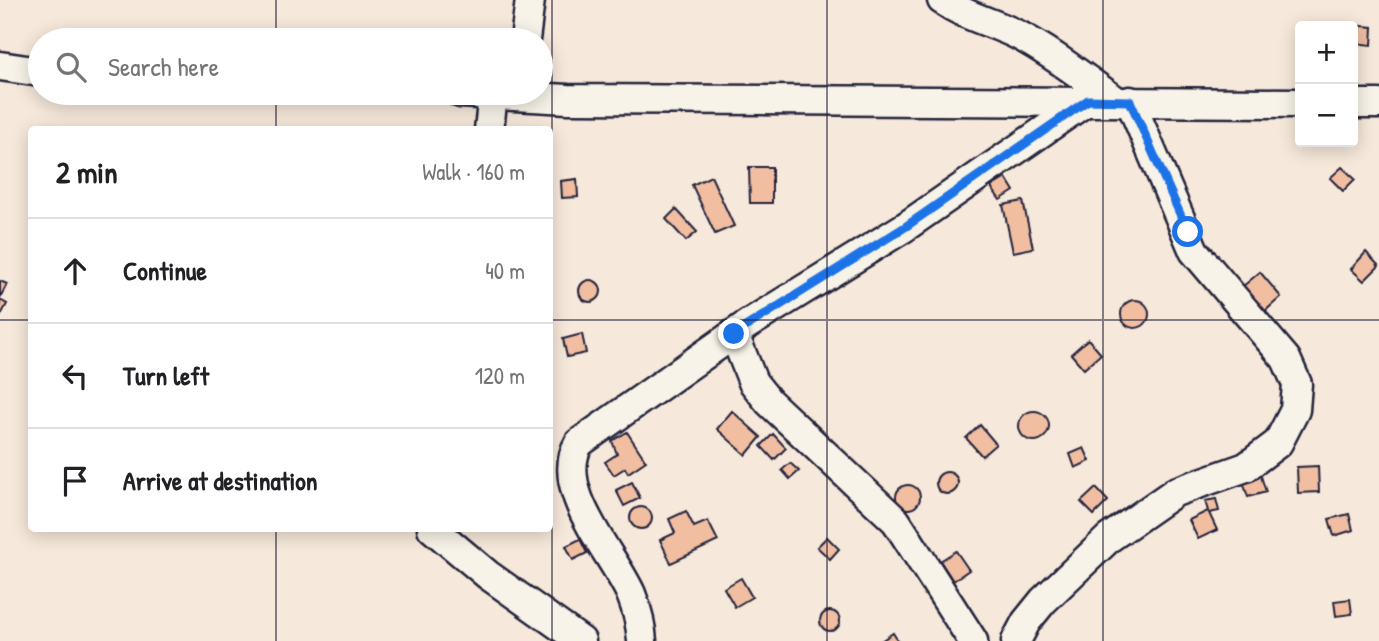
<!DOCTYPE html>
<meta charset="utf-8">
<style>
:root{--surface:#fff;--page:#f6f6f6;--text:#202124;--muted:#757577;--line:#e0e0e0}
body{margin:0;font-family:"Patrick Hand",sans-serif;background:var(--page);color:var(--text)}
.controls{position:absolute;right:21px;top:21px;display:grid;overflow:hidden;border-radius:7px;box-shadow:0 4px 18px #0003}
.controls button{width:63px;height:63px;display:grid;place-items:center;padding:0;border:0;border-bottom:2px solid var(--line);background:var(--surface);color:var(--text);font:35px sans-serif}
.stop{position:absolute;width:21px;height:21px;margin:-16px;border:5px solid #1a73e8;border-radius:50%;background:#fff}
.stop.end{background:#1a73e8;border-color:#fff;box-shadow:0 2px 7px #0008}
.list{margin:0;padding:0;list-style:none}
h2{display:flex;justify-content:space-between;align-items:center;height:91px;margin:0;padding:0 28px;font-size:30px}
h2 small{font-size:23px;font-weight:400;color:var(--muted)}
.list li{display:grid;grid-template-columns:46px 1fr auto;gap:21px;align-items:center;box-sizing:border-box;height:105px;padding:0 28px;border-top:2px solid var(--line)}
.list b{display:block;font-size:26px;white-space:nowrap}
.list em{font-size:23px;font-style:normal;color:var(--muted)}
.icon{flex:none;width:38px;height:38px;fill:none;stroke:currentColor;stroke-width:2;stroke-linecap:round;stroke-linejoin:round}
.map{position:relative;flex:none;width:1379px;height:641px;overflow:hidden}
.search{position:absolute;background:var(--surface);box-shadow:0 4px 18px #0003;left:28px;top:28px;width:525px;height:77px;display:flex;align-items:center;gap:18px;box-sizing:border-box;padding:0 24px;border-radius:38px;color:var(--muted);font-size:26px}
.panel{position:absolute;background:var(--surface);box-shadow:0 4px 18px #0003;left:28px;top:126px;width:525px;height:406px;border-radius:7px}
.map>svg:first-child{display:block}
</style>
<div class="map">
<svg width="1379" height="641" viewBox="0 0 1379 641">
<rect width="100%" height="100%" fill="#f6e8da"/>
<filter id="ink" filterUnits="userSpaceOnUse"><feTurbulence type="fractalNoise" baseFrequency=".0143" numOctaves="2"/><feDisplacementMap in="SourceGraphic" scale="14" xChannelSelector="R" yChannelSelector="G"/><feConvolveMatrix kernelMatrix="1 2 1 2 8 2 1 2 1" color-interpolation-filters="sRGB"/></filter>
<g filter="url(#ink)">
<!-- building -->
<g fill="#f1bea2" stroke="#22223b" stroke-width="2">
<polygon points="1326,23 1373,27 1372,45 1353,43 1353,26 1325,26"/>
<polygon points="749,167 772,167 772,203 750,203"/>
<polygon points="1342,167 1355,179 1343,191 1330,178"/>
<polygon points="711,176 734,226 715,234 692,185"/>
<polygon points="1006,178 1014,191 1000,200 991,187"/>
<polygon points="577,179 578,197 562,198 561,181"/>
<polygon points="1023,201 1033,248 1013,252 1003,205"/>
<polygon points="676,209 697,232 686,241 666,219"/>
<polygon points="1366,252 1379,266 1364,281 1351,269"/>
<polygon points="1260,272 1281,297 1264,312 1242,287"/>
<circle cx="590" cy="291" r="11"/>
<polygon points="0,281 7,284 0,298"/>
<circle cx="1135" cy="314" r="14"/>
<polygon points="0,300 7,304 0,317"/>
<polygon points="582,334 586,353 567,357 563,339"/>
<polygon points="1088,339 1101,354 1084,369 1071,354"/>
<circle cx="1034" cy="426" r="15"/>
<polygon points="732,411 761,437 746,455 717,429"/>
<polygon points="980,425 996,444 982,456 966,438"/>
<polygon points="627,432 646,461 628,473 625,468 614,475 605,462 617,454 612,441"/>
<polygon points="773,434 786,448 774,460 761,446"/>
<polygon points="1084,448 1090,461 1075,468 1070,454"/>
<polygon points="790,463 799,471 790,479 782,470"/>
<polygon points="1318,466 1319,492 1298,493 1297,467"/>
<circle cx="947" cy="483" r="11"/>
<polygon points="1260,473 1266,492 1248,497 1242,479"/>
<polygon points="632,482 640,498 624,506 616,490"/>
<circle cx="908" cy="497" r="12"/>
<polygon points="1096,488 1108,501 1094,515 1081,502"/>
<polygon points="1216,499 1219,511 1209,513 1217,530 1198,539 1189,520 1208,511 1205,501"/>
<circle cx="641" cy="518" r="11"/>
<polygon points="686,511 694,527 708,521 718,541 671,563 660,540 675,533 669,519"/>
<polygon points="1349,514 1353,530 1334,536 1329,519"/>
<polygon points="827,537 839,549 830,559 817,547"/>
<polygon points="580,539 587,553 573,560 566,546"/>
<polygon points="956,551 969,570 953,581 940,561"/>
<polygon points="741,578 752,597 735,607 724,588"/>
<polygon points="1350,599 1352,614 1336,616 1334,601"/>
<circle cx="830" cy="621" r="10"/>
<polygon points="893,633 898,641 881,641"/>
</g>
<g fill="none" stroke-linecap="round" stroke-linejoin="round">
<defs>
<g id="minor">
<path d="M942,0C968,18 993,22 1020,36C1054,54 1084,78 1115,100"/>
<polyline points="525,40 530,0"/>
<polyline points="0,66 40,72"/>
<polyline points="460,93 568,99 1300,103"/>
<polyline points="1353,104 1379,104"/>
<polyline points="489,130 493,94"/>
<polyline points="734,334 753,382 769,402 896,521 973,641"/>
<polyline points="432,528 488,575 581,641"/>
<path d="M642,641C641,625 637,609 631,594C613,553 552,489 579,443L748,324L905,227L1088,100"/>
<polyline points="1016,641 1026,622 1043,601 1109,538 1175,492 1246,467 1278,443 1295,410 1297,384 1286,359 1194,251 1130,101"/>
</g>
</defs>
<!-- minor casing -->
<use href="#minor" stroke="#22223b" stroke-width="33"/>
<!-- minor -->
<use href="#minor" stroke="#f7f3e8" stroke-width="28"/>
</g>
</g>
<g fill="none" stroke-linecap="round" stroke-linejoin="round" filter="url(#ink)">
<!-- route -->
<polyline stroke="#1a73e8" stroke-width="9" points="734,334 905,227 1088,100 1130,101 1188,232"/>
</g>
<!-- grid -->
<path fill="none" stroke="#22223b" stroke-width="2" stroke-opacity="0.55" d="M276,0V40M552,0V641M827,0V641M1103,0V641M276,93V130M0,320H32M550,320H1379M276,528V641"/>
</svg>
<div class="controls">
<button>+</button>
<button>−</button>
</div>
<div class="stop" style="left:1188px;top:232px"></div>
<div class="stop end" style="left:734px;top:334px"></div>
<div class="search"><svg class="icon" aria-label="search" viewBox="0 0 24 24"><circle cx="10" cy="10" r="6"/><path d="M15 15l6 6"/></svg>Search here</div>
<section class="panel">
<h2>2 min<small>Walk · 160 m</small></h2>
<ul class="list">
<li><svg class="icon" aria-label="ahead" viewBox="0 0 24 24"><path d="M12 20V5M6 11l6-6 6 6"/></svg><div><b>Continue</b></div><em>40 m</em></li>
<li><svg class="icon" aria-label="left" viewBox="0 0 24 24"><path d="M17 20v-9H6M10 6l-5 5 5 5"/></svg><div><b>Turn left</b></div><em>120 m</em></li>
<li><svg class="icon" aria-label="arrive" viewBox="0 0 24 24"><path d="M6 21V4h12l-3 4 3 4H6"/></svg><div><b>Arrive at destination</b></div></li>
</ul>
</section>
</div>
